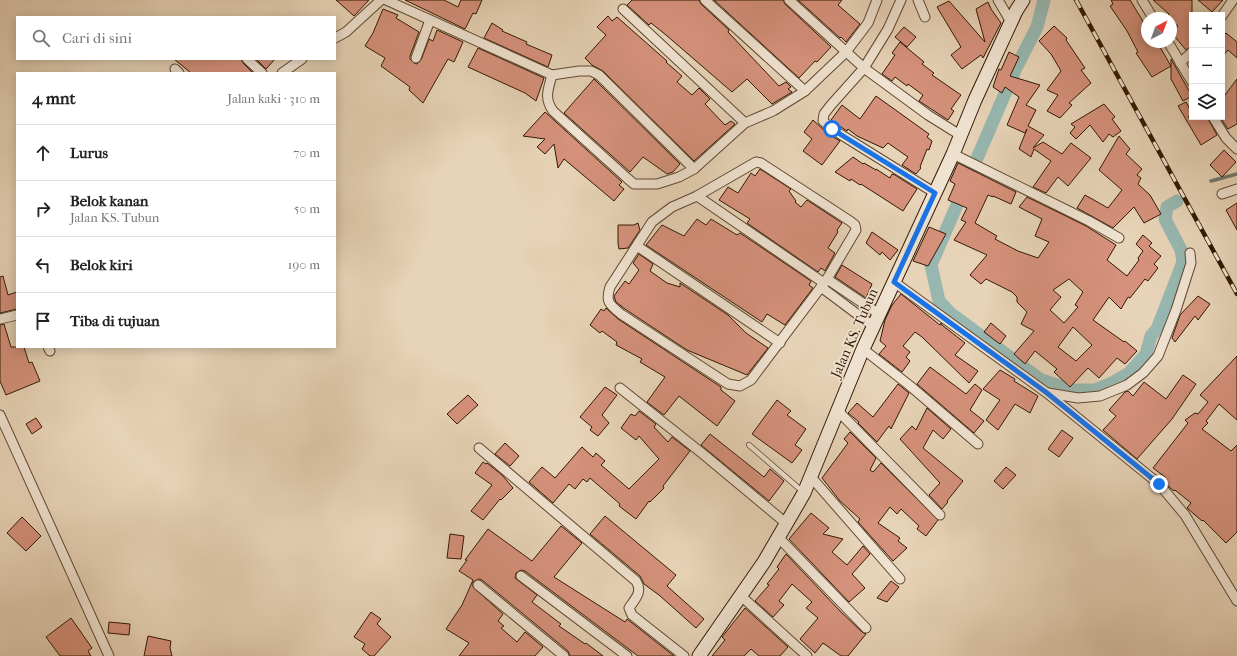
<!DOCTYPE html>
<html lang="id">
<meta charset="utf-8">
<style>
:root{--surface:#fff;--page:#f6f6f6;--text:#222;--muted:#767676;--line:#e0e0e0}
body{margin:0;font-family:"IM FELL French Canon",serif;background:var(--page);color:var(--text)}
.controls{position:absolute;right:12px;top:12px;display:grid;overflow:hidden;border-radius:0px;box-shadow:0 2px 10px #0003}
.controls button{width:36px;height:36px;display:grid;place-items:center;padding:0;border:0;border-bottom:1px solid var(--line);background:var(--surface);color:var(--text);font:20px sans-serif}
.compass{position:absolute;left:1141px;top:12px;width:36px;height:36px;border-radius:50%;background:var(--surface);box-shadow:0 2px 10px #0003;rotate:41deg}
.stop{position:absolute;width:12px;height:12px;margin:-9px;border:3px solid #1a73e8;border-radius:50%;background:#fff}
.stop.end{background:#1a73e8;border-color:#fff;box-shadow:0 1px 4px #0008}
.list{margin:0;padding:0;list-style:none}
h2{display:flex;justify-content:space-between;align-items:center;height:52px;margin:0;padding:0 16px;font-size:17px}
h2 small{font-size:13px;font-weight:400;color:var(--muted)}
.list li{display:grid;grid-template-columns:26px 1fr auto;gap:12px;align-items:center;box-sizing:border-box;height:56px;padding:0 16px;border-top:1px solid var(--line)}
.list b{display:block;font-size:15px;white-space:nowrap}
.list p{margin:0;font-size:13px;white-space:nowrap;color:var(--muted)}
.list em{font-size:13px;font-style:normal;color:var(--muted)}
.icon{flex:none;width:22px;height:22px;fill:none;stroke:currentColor;stroke-width:2;stroke-linecap:round;stroke-linejoin:round}
.map{position:relative;flex:none;width:1237px;height:656px;overflow:hidden}
.search{position:absolute;background:var(--surface);box-shadow:0 2px 10px #0003;left:16px;top:16px;width:320px;height:44px;display:flex;align-items:center;gap:10px;box-sizing:border-box;padding:0 14px;border-radius:0px;color:var(--muted);font-size:15px}
.panel{position:absolute;background:var(--surface);box-shadow:0 2px 10px #0003;left:16px;top:72px;width:320px;height:276px;border-radius:0px}
.map>svg:first-child{display:block}
</style>
<div class="map">
<svg width="1237" height="656" viewBox="0 0 1237 656">
<rect width="100%" height="100%" fill="#e7d3b7"/>
<filter id="stains"><feTurbulence type="fractalNoise" baseFrequency=".005" numOctaves="4"/><feColorMatrix values="0 0 0 0 .2 0 0 0 0 .09 0 0 0 0 .02 0 0 0 .5 -.17"/></filter>
<radialGradient id="worn" r=".72"><stop offset=".6" stop-color="#630" stop-opacity="0"/><stop offset="1" stop-color="#630" stop-opacity=".3"/></radialGradient>
<g fill="none" stroke-linecap="round" stroke-linejoin="round">
<!-- stream -->
<polyline stroke="#6f786b" stroke-width="3.5" points="1211,181 1237,174"/>
<!-- canal -->
<polyline stroke="#97b7b0" stroke-width="13" points="1044,0 1037,27 1016,68 931,265 939,301 950,313 1041,380 1073,390 1095,390 1112,383 1129,373 1146,354 1151,336 1157,329 1183,262 1181,250 1165,219 1167,207 1177,201"/>
</g>
<!-- building -->
<g fill="#d5917b" stroke="#331903" fill-rule="evenodd">
<polygon points="336,0 369,0 354,16"/>
<polygon points="405,0 444,0 458,7 461,0 482,0 476,14 473,13 465,29"/>
<polygon points="632,0 699,0 701,4 729,30 728,32 779,86 786,82 791,87 788,89 792,92 772,104 747,79 732,92 666,35 651,23 649,25 627,5"/>
<polygon points="714,0 783,0 785,4 831,47 817,62 815,61 799,78"/>
<polygon points="798,0 842,0 838,5 860,24 846,42 841,37 840,38"/>
<polygon points="1111,0 1130,0 1147,28 1147,42 1157,42 1171,66 1152,77 1136,53 1138,52 1127,31 1110,6 1113,4"/>
<polygon points="1153,0 1192,0 1192,46 1186,50 1171,32 1178,26 1171,20 1171,18 1167,17 1169,14"/>
<polygon points="1198,0 1223,0 1212,12"/>
<polygon points="949,1 985,42 976,9 988,2 991,9 1001,23 983,58 981,55 962,69 951,55 961,47 937,7"/>
<polygon points="383,9 398,15 396,18 419,32 410,56 410,59 414,63 417,64 421,60 429,39 433,41 437,30 463,42 454,62 448,59 423,103 409,90 410,87 381,66 385,58 365,46 373,33"/>
<polygon points="608,16 612,21 617,17 667,61 666,62 682,76 677,82 692,95 699,88 710,99 705,104 725,125 731,121 735,124 694,161 603,71 592,65 585,58 606,35 597,27"/>
<polygon points="492,23 503,30 502,31 527,42 526,44 552,55 548,67 484,38"/>
<polygon points="1054,26 1067,38 1066,40 1085,68 1081,70 1091,83 1069,103 1072,105 1060,118 1047,111 1058,95 1047,90 1061,71 1051,54 1039,41"/>
<polygon points="904,27 916,37 907,47 895,37"/>
<polygon points="1226,33 1237,42 1237,58 1228,50 1222,57 1222,38"/>
<polygon points="900,42 924,62 922,64 934,73 932,75 961,95 951,109 954,111 948,120 919,101 923,95 908,84 907,86 895,77 892,81 882,74 895,55 892,53"/>
<polygon points="478,48 544,78 536,101 525,93 468,67"/>
<polygon points="1009,52 1019,57 1010,76 1040,85 1026,105 1036,110 1028,126 1044,135 1033,148 1043,142 1062,154 1071,143 1091,158 1068,186 1058,177 1046,193 1033,187 1051,161 1034,149 1031,157 1019,149 1027,129 1025,133 1007,125 1019,97 1005,87 1002,93 993,87 999,69 1001,70"/>
<polygon points="174,59 241,59 243,63 253,73 191,73"/>
<polygon points="256,59 275,59 266,69"/>
<polygon points="1171,59 1192,96 1183,101 1171,79"/>
<polygon points="594,79 680,164 673,172 667,174 643,157 630,172 564,113"/>
<polygon points="1237,79 1237,124 1228,129 1220,117 1222,117 1222,99"/>
<polygon points="876,96 929,134 927,137 932,141 929,150 927,149 920,167 921,168 916,174 902,165 908,157 888,143 883,148 857,136 848,129 847,131 831,120 842,105 860,119"/>
<polygon points="1186,102 1192,113 1192,115 1188,117 1207,117 1217,135 1201,145 1178,106"/>
<polygon points="1104,104 1115,117 1112,119 1121,131 1113,137 1109,134 1103,142 1090,125 1076,139 1070,133 1075,127 1071,124"/>
<polygon points="545,112 622,182 619,185 624,189 614,201 564,159 558,168 554,144 545,154 537,147 545,139 523,136"/>
<polygon points="813,120 828,134 840,141 822,165 803,151 812,139 804,132"/>
<polygon points="1119,136 1130,149 1126,154 1142,169 1137,175 1141,178 1138,184 1150,195 1161,214 1144,223 1134,207 1113,228 1077,208 1085,195 1108,208 1122,190 1099,170"/>
<polygon points="1224,150 1236,162 1222,177 1210,165"/>
<polygon points="853,157 863,164 864,163 876,170 876,169 890,178 892,174 895,175 917,189 903,211 861,184 860,185 851,179 850,181 835,172"/>
<path d="M958,163L1016,192L1011,204L993,196V197L988,195L975,223L997,236L995,239L1018,251L1038,258L1049,242L1035,236L1042,219L1019,207L1027,197L1086,226L1116,245L1107,260L1127,276L1139,260L1138,258L1143,251L1136,244L1143,235L1152,243L1149,246L1161,256L1154,264L1158,268L1148,281L1145,279L1130,298L1128,297L1121,309L1109,297L1093,320L1124,342L1125,341L1137,351L1125,364L1117,358L1099,378L1088,368L1070,387L1054,372L1057,369L1035,351L1025,364L1014,354L1034,331L1021,324L1027,312L1017,302V297L1012,292L986,279L981,284L970,275L987,255L954,240L966,222L961,220L967,208L948,200L955,184L950,181ZM1069,279L1083,292L1075,305L1078,307L1064,323L1050,310L1061,297L1053,290ZM1073,327L1092,345L1076,361L1058,347Z"/>
<polygon points="760,169 791,189 789,191 796,201 795,202 801,207 807,200 842,223 837,230 838,232 828,248 835,253 825,271 821,268 818,272 747,223 750,219 719,200 728,187 738,193 751,173 755,176"/>
<polygon points="1237,203 1237,230 1226,210"/>
<polygon points="697,219 706,225 711,219 737,235 740,233 811,281 809,285 813,288 785,325 767,314 762,322 646,245 662,225 684,236"/>
<polygon points="638,223 640,230 628,248 619,249 618,243 618,225 634,225"/>
<polygon points="929,227 946,234 928,266 913,261"/>
<polygon points="872,232 898,250 890,260 882,252 880,255 866,243"/>
<polygon points="639,254 653,264 650,271 667,283 680,287 680,283 728,315 746,333 768,348 747,375 687,350 625,309 616,302 614,296 625,281 629,284 639,270 633,263"/>
<polygon points="842,265 872,284 866,298 835,277"/>
<polygon points="3,276 8,295 17,292 17,309 0,313 0,277"/>
<polygon points="901,294 940,325 941,323 942,325 965,343 955,355 978,371 969,383 922,337 915,332 903,346 910,352 906,357 910,361 902,372 879,354 886,346 880,341 885,320 892,305"/>
<polygon points="1198,296 1210,304 1198,320 1195,316 1175,342 1172,338 1180,315"/>
<polygon points="606,308 618,319 721,387 721,390 735,401 717,426 679,396 664,415 647,402 665,377 640,362 642,359 616,345 617,342 602,331 600,333 590,325 601,309 604,311"/>
<polygon points="991,323 1006,336 1000,344 984,332"/>
<polygon points="4,324 11,347 24,347 29,363 32,362 40,381 6,395 0,381 0,325"/>
<polygon points="1237,356 1237,420 1219,404 1206,421 1208,423 1202,429 1231,451 1237,445 1237,532 1226,543 1203,520 1202,521 1187,508 1191,503 1175,490 1174,491 1169,487 1163,480 1165,477 1153,468 1188,423 1185,420 1195,413 1198,414 1208,402 1200,395"/>
<polygon points="930,367 966,394 975,384 982,390 970,410 984,421 974,433 917,384"/>
<polygon points="1000,370 1015,379 1014,381 1038,396 1030,413 1015,404 998,430 986,420 1000,400 983,389"/>
<polygon points="1183,375 1196,384 1172,419 1137,459 1103,430 1116,416 1109,410 1125,392 1128,391 1133,396 1144,382 1166,399"/>
<polygon points="898,384 909,393 891,429 889,426 877,442 858,423 859,422 848,413 857,403 873,417"/>
<polygon points="605,387 617,395 602,415 609,423 598,436 590,430 592,427 580,417"/>
<polygon points="468,395 478,405 457,424 447,414"/>
<polygon points="777,400 791,411 787,415 806,429 795,445 802,450 792,463 752,434"/>
<polygon points="927,408 951,429 943,439 933,430 923,448 963,481 947,501 948,502 942,509 929,495 940,483 900,439 912,426 916,430"/>
<polygon points="639,411 656,424 654,427 668,442 672,437 690,451 663,486 664,488 650,502 649,501 636,519 619,506 620,504 590,478 587,482 583,479 575,489 569,484 553,503 529,482 542,467 555,478 582,447 593,457 596,453 605,461 601,465 629,489 659,459 639,436 636,440 621,428 631,414 635,416"/>
<polygon points="36,418 42,427 32,434 26,424"/>
<polygon points="1062,430 1073,438 1059,457 1048,449"/>
<polygon points="850,432 876,458 870,470 873,472 881,463 938,520 926,536 917,529 919,526 901,509 897,514 890,507 878,523 900,538 898,541 907,548 893,561 858,522 860,519 840,501 822,478 848,443 844,439"/>
<polygon points="710,434 764,477 770,469 784,481 769,501 701,445"/>
<polygon points="505,443 519,456 510,466 495,454"/>
<polygon points="483,462 486,464 487,463 502,475 513,488 501,500 500,499 483,520 471,511 492,485 475,473"/>
<polygon points="1006,467 1016,475 1003,489 994,481"/>
<polygon points="811,513 829,528 823,534 843,539 832,552 847,565 863,546 870,554 852,574 865,588 849,602 789,539"/>
<polygon points="605,516 676,575 667,586 704,619 696,628 659,595 644,584 640,576 590,534"/>
<polygon points="22,517 41,536 26,551 7,533"/>
<polygon points="561,526 582,543 554,577 625,622 627,619 674,656 638,656 525,571 521,570 516,573 515,578 537,595 532,602 561,624 559,626 585,644 586,643 603,656 570,656 568,651 482,580 479,579 473,582 473,587 503,614 498,621 504,626 501,628 517,642 525,632 543,647 535,656 459,656 469,643 446,629 462,605 473,580 459,571 467,560 465,560 488,529 532,561"/>
<polygon points="450,534 464,536 461,559 447,558"/>
<polygon points="786,554 840,611 862,632 866,634 848,656 841,656 823,643 815,653 800,639 818,618 806,608 812,602 792,584 779,601 784,605 773,617 755,601 769,585 767,584 779,569 777,567"/>
<polygon points="891,581 899,587 887,602 877,598"/>
<polygon points="745,608 788,647 780,656 759,656 751,649 744,656 712,656 725,640 722,637"/>
<polygon points="371,612 381,619 377,624 391,637 374,656 370,656 362,649 365,644 354,637"/>
<polygon points="71,618 92,648 88,651 91,656 60,656 46,637"/>
<polygon points="109,622 130,624 129,635 108,633"/>
<polygon points="148,636 171,641 170,648 172,656 144,656"/>
</g>
<g fill="none" stroke-linecap="round" stroke-linejoin="round">
<defs>
<polyline id="lane" points="749,445 802,491"/>
<g id="street">
<polyline points="386,0 552,75 579,71 591,71 599,75 694,169"/>
<polyline points="705,0 805,91"/>
<polyline points="789,0 864,68 928,115 960,135"/>
<polyline points="901,0 888,29 864,68 831,105 824,114 823,121 832,129 935,193"/>
<polyline points="918,0 925,17"/>
<polyline points="998,0 1011,22"/>
<polyline points="1142,0 1153,18"/>
<polyline points="623,9 745,123"/>
<polyline points="1222,16 1233,0"/>
<polyline points="335,38 346,32 381,0"/>
<polyline points="1168,42 1192,82"/>
<polyline points="416,58 430,20"/>
<polyline points="247,59 262,73"/>
<polyline points="1180,63 1192,52"/>
<polyline points="175,69 179,73"/>
<polyline points="282,73 302,59"/>
<path d="M552,75C548,90 544,98 553,111L627,178L634,184H657L679,177L694,169L745,123L773,111L805,91L846,52L868,23L877,0"/>
<polyline points="1213,117 1226,138 1237,149"/>
<polyline points="953,154 1089,221 1119,238"/>
<path d="M756,162L761,163L850,221L855,225L856,230L827,279L751,380L740,386L728,384L621,314C610,305 605,302 610,287L652,222L672,207L697,196Z"/>
<polyline points="1222,194 1237,189"/>
<polyline points="697,196 824,283"/>
<polyline points="637,246 780,343"/>
<polyline points="827,279 879,314"/>
<polyline points="894,282 1047,393 1159,484 1185,515 1237,601"/>
<polyline points="821,287 873,326"/>
<polyline points="0,319 17,315"/>
<polyline points="48,347 50,351"/>
<polyline points="863,349 909,385 978,444"/>
<polyline points="620,388 703,454 787,524"/>
<polyline points="1048,393 1078,398 1100,396 1127,385 1143,373 1158,356 1176,310 1191,263 1190,253"/>
<polyline points="838,411 940,515"/>
<polyline points="0,415 109,656"/>
<path d="M479,448L636,581C643,592 635,599 629,608L632,615L684,656"/>
<polyline points="811,477 900,579"/>
<polyline points="779,538 866,628"/>
<polyline points="521,576 627,656"/>
<polyline points="478,585 564,656"/>
<polyline points="741,596 807,656"/>
</g>
<polyline id="secondary" points="699,656 764,562 804,493 863,349 953,154 975,100 1016,11 1023,0"/>
</defs>
<!-- lane casing -->
<use href="#lane" stroke="#604830" stroke-width="6"/>
<!-- street casing -->
<use href="#street" stroke="#604830" stroke-width="11"/>
<!-- secondary casing -->
<use href="#secondary" stroke="#331903" stroke-width="15"/>
<!-- lane -->
<use href="#lane" stroke="#efe2d0" stroke-width="4.5"/>
<!-- street -->
<use href="#street" stroke="#efe2d0" stroke-width="9"/>
<!-- secondary -->
<use href="#secondary" stroke="#efe2d0" stroke-width="13"/>
<defs>
<polyline id="rail" points="1076,0 1237,294"/>
</defs>
<!-- rail casing -->
<use href="#rail" stroke="#331903" stroke-width="4.5"/>
<!-- rail -->
<use href="#rail" stroke="#efe2d0" stroke-width="3" stroke-dasharray="9" stroke-linecap="butt"/>
</g>
<g fill="none" stroke-linecap="round" stroke-linejoin="round">
<!-- route -->
<polyline stroke="#1a73e8" stroke-width="5" points="832,129 935,193 894,282 1047,393 1159,484"/>
</g>
<g text-anchor="middle" stroke-width="3.5" stroke-linejoin="round" paint-order="stroke">
<!-- street labels -->
<g font-size="14" fill="#331903" stroke="#efe2d0">
<text transform="translate(854 333) rotate(-66)" y="5">Jalan KS. Tubun</text>
</g>
</g>
<rect width="100%" height="100%" filter="url(#stains)"/>
<rect width="100%" height="100%" fill="url(#worn)"/>
</svg>
<div class="controls">
<button>+</button>
<button>−</button>
<button><svg class="icon" aria-label="layers" viewBox="0 0 24 24"><path d="M12 4l9 5-9 5-9-5zM3 14l9 5 9-5"/></svg></button>
</div>
<svg class="compass" viewBox="-18 -18 36 36"><path d="M0-13l5 13h-10z" fill="#e53935"/><path d="M0 13l5-13h-10z" fill="#767676"/></svg>
<div class="stop" style="left:832px;top:129px"></div>
<div class="stop end" style="left:1159px;top:484px"></div>
<div class="search"><svg class="icon" aria-label="search" viewBox="0 0 24 24"><circle cx="10" cy="10" r="6"/><path d="M15 15l6 6"/></svg>Cari di sini</div>
<section class="panel">
<h2>4 mnt<small>Jalan kaki · 310 m</small></h2>
<ul class="list">
<li><svg class="icon" aria-label="ahead" viewBox="0 0 24 24"><path d="M12 20V5M6 11l6-6 6 6"/></svg><div><b>Lurus</b></div><em>70 m</em></li>
<li><svg class="icon" aria-label="right" viewBox="0 0 24 24"><path d="M7 20v-9h11M14 6l5 5-5 5"/></svg><div><b>Belok kanan</b><p>Jalan KS. Tubun</p></div><em>50 m</em></li>
<li><svg class="icon" aria-label="left" viewBox="0 0 24 24"><path d="M17 20v-9H6M10 6l-5 5 5 5"/></svg><div><b>Belok kiri</b></div><em>190 m</em></li>
<li><svg class="icon" aria-label="arrive" viewBox="0 0 24 24"><path d="M6 21V4h12l-3 4 3 4H6"/></svg><div><b>Tiba di tujuan</b></div></li>
</ul>
</section>
</div>
